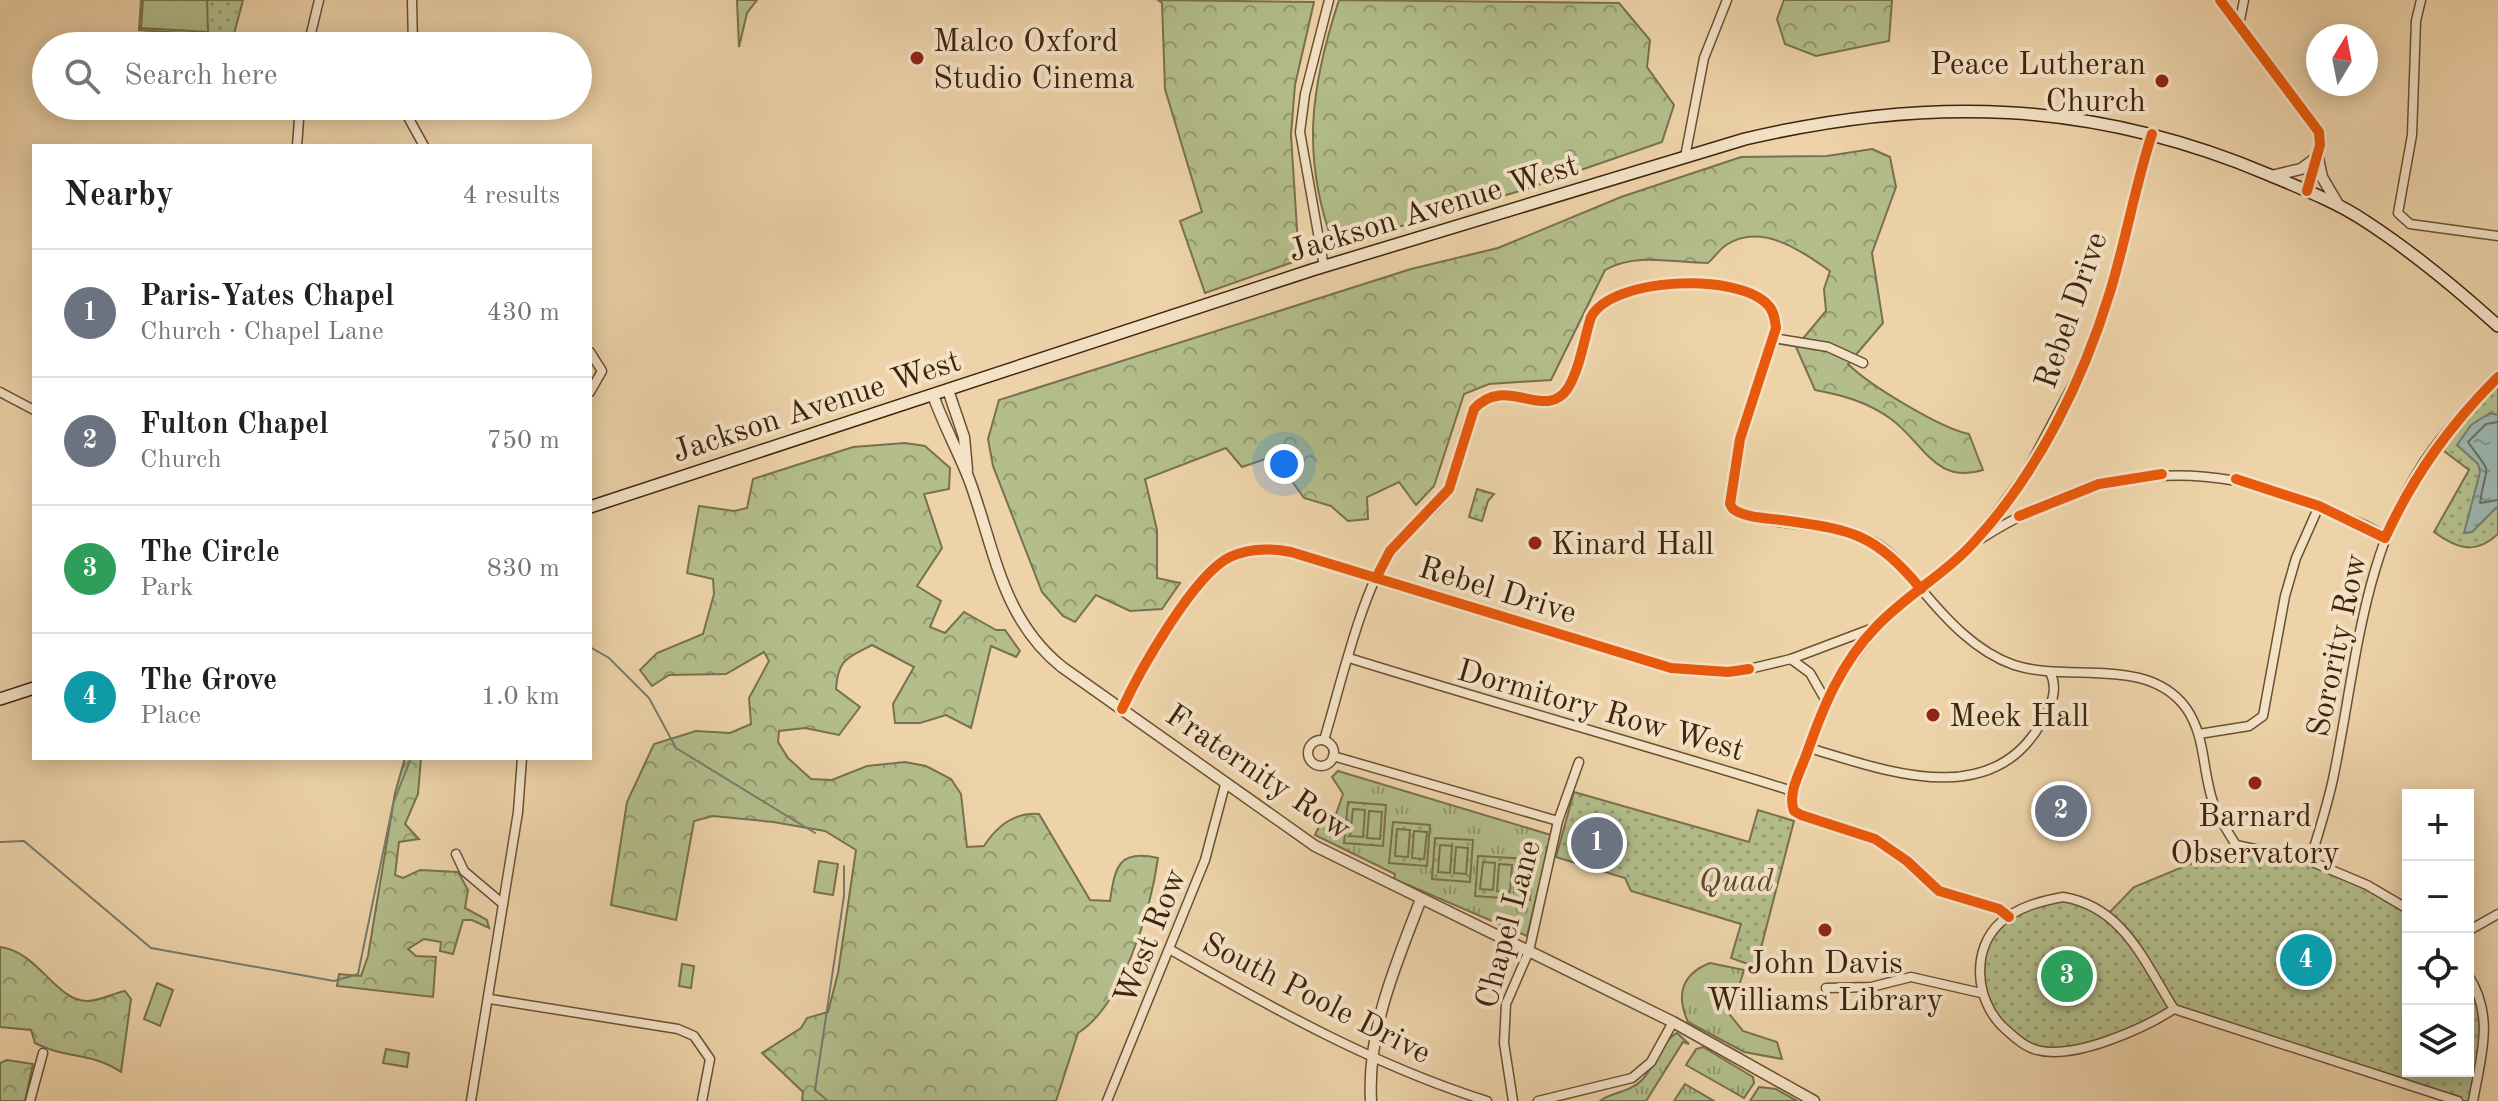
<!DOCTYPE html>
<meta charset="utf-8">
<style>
:root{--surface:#fff;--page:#f6f6f6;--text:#202124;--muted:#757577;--line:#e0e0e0;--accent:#8f2418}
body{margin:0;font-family:"Old Standard TT",serif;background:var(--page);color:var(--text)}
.controls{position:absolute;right:24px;bottom:24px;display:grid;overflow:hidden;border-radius:0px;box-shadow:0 4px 20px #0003}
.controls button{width:72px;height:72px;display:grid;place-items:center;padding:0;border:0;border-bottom:2px solid var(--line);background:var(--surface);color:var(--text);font:40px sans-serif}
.compass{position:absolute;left:2306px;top:24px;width:72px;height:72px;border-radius:50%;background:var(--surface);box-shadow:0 4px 20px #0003;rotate:10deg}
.you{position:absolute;left:1284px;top:464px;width:28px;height:28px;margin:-20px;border:6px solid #fff;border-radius:50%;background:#1a73e8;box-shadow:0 0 0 12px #1a73e833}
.badge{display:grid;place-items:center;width:52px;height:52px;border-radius:50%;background:var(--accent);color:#fff;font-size:26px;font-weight:700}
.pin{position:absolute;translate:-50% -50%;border:4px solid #fff;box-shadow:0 2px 8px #0006}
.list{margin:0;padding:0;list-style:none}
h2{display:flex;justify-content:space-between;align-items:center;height:104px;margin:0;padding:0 32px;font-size:34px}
h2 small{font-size:26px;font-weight:400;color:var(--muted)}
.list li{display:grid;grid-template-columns:52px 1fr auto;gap:24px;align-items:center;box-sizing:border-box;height:128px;padding:0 32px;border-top:2px solid var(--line)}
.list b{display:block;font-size:30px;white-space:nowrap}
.list p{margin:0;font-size:26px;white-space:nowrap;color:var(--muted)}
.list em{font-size:26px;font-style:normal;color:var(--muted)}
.icon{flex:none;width:44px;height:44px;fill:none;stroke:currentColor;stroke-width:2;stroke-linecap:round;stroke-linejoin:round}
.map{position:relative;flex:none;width:2498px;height:1101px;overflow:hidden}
.search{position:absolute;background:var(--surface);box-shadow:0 4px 20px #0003;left:32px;top:32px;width:560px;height:88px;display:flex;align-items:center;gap:20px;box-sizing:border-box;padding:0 28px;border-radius:44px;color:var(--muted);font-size:30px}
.panel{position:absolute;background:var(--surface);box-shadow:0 4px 20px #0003;left:32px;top:144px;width:560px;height:616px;border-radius:0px}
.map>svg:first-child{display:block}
</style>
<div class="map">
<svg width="2498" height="1101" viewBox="0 0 2498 1101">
<defs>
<pattern id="grass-tufts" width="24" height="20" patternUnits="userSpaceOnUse" patternTransform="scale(2)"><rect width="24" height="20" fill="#b3be8c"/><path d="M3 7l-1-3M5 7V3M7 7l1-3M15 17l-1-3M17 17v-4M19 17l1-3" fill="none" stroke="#939a71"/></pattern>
<pattern id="forest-crowns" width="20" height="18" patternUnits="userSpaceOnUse" patternTransform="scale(2)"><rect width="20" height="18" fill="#b3be8c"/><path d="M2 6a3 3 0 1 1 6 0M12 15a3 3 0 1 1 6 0" fill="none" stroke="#939a71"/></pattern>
<pattern id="park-dots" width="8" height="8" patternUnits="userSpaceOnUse" patternTransform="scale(2)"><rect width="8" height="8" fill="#b3be8c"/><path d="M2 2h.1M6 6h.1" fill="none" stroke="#939a71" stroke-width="1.8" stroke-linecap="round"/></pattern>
<pattern id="water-ripples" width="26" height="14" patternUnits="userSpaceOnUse" patternTransform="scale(2)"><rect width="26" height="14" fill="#9bb6b0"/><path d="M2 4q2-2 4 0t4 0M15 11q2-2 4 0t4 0" fill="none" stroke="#80948e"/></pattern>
</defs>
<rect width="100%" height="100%" fill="#eed3a9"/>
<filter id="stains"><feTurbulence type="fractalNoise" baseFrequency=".0025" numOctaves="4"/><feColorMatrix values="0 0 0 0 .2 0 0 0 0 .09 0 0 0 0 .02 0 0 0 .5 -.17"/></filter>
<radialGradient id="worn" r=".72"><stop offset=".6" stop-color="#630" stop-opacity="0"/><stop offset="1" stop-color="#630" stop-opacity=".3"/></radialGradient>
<!-- grass -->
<g fill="url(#grass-tufts)" stroke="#79714c" stroke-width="2">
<polygon points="1338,771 1551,835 1527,936 1394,879 1395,874 1315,835 1326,812 1336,814 1343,794 1332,777"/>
<path d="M1710,963L1744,970L1730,1015L1743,1031L1777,1042L1782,1059L1744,1052L1688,1022C1676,996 1681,974 1710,963Z"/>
<path d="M1677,1033L1689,1044L1683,1042L1646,1101H1600C1611,1092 1630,1093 1643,1079C1655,1066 1661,1041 1677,1033Z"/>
<polygon points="1703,1047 1753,1077 1754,1083 1744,1098 1686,1065 1696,1049"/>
<polygon points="1685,1084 1714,1101 1674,1101"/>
<polygon points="1759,1087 1776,1089 1797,1101 1750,1101"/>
</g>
<!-- forest -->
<g fill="url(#forest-crowns)" stroke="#79714c" stroke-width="2">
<polygon points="737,0 757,0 747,13 739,47"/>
<polygon points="1158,0 1314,2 1295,85 1291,135 1299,260 1205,293 1180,221 1202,212 1165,89 1162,3"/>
<path d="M1339,0L1619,3L1650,40L1647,67L1674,105L1662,142L1523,190L1334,246C1301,158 1310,88 1339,0Z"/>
<polygon points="1784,0 1892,0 1889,41 1816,56 1785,44 1777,19"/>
<path d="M1872,149L1890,157L1896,187L1872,253L1883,323L1848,364C1869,385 1940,428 1969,434L1983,470C1935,485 1923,442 1891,419C1868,402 1842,395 1815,390L1796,347L1826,311L1824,289L1830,271C1801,251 1762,222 1726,245C1719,250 1714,258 1708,263C1674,263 1636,252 1605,270L1551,380L1489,384L1464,394L1434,486L1416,505L1399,482L1367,497L1368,519L1348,521L1331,506L1304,498L1274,456L1242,467L1226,448L1145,479L1157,530V578L1180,583L1162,609L1130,611L1096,595L1075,622L1063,616L1042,592L993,466L988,439L999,400L1411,269L1498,248L1621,197L1741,157L1827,156Z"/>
<path d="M905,443L925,446L950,468L949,489L924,494L942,548L917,586L941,601L930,627L945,633L964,612L996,630H1005L1020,651L1016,657L991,646L971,728L946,715L920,723H895L893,704L914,667L872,645C847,658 838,659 836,689L860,707L839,735L805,728L779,731L778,742L788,758L811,779L832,780L867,766L905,762L926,766L951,779L961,794L967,847L984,846C997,826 1014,812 1039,814L1090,900L1110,901C1115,866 1119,849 1158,858C1151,908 1123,1005 1078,1033L1056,1101H802L803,1092L762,1053L801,1028L807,1018L828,1012L838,973L856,850L825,831L773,822L713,816L694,821L676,920L611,905L627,802L654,744L696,731L730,733L751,724L749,698L769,661L764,652L726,674L669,675L652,686L640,670L657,653L703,634L714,594L713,579L687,573L699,506L734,511L747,508L753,479L853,447Z"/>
<polygon points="405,758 421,758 418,794 405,824 419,839 399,842 395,875 403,878 420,870 458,872 468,890 465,908 487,920 489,928 472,920 463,920 453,954 440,951 441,942 424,939 408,949 416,956 436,957 433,997 337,986 339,974 361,976 368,956 395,793"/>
<path d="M0,947C38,951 56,1002 88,1001C99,1001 114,993 125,991L131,999L121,1072C92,1052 65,1059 35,1043L31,1030L0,1027Z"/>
<polygon points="7,1060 33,1064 25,1101 0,1101 0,1063"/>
</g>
<!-- park -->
<g fill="url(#park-dots)" stroke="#79714c" stroke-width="2">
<polygon points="141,0 243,0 234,34 224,36 139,30"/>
<path d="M2498,377V534C2476,555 2457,549 2434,532L2469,470L2436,445Z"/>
<polygon points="1477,489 1494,494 1488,501 1482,521 1469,517"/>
<polygon points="1574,792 1749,842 1758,810 1794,821 1756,967 1731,958 1741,924 1631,891 1625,878 1556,857"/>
<polygon points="1348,802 1386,805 1383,846 1344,843"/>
<polygon points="1393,822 1430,825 1427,866 1389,863"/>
<polygon points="1435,838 1473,840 1470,882 1432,879"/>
<path d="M2236,845C2301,858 2349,878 2408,909V1071H2468V975L2485,1020L2473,1101H2458L2174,1009C2133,1027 2056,1072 2016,1038C2002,1027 1992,1007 1981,993L1985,948L2009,917L2063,897L2108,914L2134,887Z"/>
<polygon points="1478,856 1532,859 1530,900 1475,896"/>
</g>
<!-- pitch -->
<g fill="#b3be8c" stroke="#79714c" stroke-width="2">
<polygon points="143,0 207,0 208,32 141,28"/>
<polygon points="1353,809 1365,810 1363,837 1350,836"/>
<polygon points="1369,811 1382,812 1380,839 1367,838"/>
<polygon points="1397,829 1410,830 1408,857 1395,856"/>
<polygon points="1414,831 1427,832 1424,859 1412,858"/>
<polygon points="1440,845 1452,846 1450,873 1438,872"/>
<polygon points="1456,847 1468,848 1466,874 1454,873"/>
<polygon points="819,861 838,864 833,895 814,892"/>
<polygon points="1483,862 1495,863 1493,890 1480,889"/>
<polygon points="1499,864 1512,865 1510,892 1497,891"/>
<polygon points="1516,865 1528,866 1526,893 1514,892"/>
<polygon points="682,964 694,966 691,988 679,986"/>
<polygon points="157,983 173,990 160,1026 144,1019"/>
<polygon points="386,1049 409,1053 407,1067 383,1063"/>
</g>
<!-- water -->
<polygon fill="url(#water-ripples)" stroke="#767c6e" stroke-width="2" points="2490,413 2498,415 2498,506 2472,532 2464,533 2480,472 2478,464 2457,445 2471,425"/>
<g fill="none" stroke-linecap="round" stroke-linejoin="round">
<!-- shore -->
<path stroke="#6d6d5e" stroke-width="2" d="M2498,422L2486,424L2468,442C2495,480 2486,459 2480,503L2498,500"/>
<!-- stream -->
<g stroke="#767c6e" stroke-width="2">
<polyline points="590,647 609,658 649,698 676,748 815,833"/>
<polyline points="0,842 24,841 151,948 334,981 358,974 393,804 411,758"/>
<polyline points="828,1101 815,1090 844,896 844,866"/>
</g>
<defs>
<g id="minor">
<polyline points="412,0 413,46"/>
<polyline points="2421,0 2416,21 2412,135 2398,213 2410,224 2498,236"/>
<polyline points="2239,25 2244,0"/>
<polyline points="308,46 319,0"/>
<polyline points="407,106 408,117 424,146"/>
<polyline points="297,146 300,106"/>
<polyline points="1685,157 1704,58 1727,0"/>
<polyline points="1324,267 1300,132 1305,94 1329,0"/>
<polyline points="1773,338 1828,347 1863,363"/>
<polyline points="590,352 602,371 590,392"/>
<polyline points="0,392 34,410"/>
<path d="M1982,538C2097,466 2206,455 2330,511C2348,519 2371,525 2385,538"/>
<path d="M1349,658C1494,703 1641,744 1786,789L1792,794L1834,684L1875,629"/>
<polyline points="1791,659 1810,673 1826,701"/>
<path d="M1122,709C1139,672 1194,574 1230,557C1249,548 1271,548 1291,552L1671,668L1728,672L1749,669L1791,659L1876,627L1975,542L2027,471L2089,354L2111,290L2152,134"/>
<polyline points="2199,734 2249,726 2263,716 2285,596 2296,558 2319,506"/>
<path d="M1324,740C1340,688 1361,593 1391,550C1407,527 1436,513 1449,488C1461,464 1460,429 1476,407C1502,373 1546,423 1568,387C1580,367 1585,339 1591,317C1612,277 1738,272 1768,305C1774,311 1775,320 1776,328L1740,439L1730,504L1733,509C1760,528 1833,520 1874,542C1894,553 1907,572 1921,589C1946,619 1976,652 2014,665C2069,683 2147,655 2186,708C2206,736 2202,771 2213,802C2218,817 2227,831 2236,845L2310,861L2367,885L2408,909"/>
<circle cx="1321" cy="753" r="13"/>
<path d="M1809,748C1884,770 1991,812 2041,723C2051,706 2059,690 2050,672"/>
<polyline points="1333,756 1558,821"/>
<polyline points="456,854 464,871 503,904"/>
<path d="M2310,861C2318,834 2327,807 2333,779C2357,665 2361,548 2433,449C2452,423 2475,400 2498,377"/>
<path d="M2063,897C2124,907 2144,962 2174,1009C2143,1029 2074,1060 2037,1050C2024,1047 2012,1035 2002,1026C1975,999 1971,949 2001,922C2018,907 2041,901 2063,897Z"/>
<polyline points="2468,931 2498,914"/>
<path d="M1171,950C1272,1008 1375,1066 1487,1101"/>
<path d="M2468,975C2495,1016 2481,1056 2473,1101"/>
<polyline points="1826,988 1871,987 1911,977 1981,993"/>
<polyline points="490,999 678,1029 694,1036 710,1059 702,1101"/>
<polyline points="2174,1009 2458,1101"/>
<polyline points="30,1101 43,1053"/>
<polyline points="471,1101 518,812 522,758"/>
<polyline points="1107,1101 1205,860 1225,785"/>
<polyline points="1513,1101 1504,1043 1506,1004 1529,951 1558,821 1579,762"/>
<polyline points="1538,1101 1632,1078 1651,1062 1673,1022"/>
</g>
<g id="tertiary">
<polyline points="2220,0 2319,132 2320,145 2307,191"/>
<polyline points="2318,158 2322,177 2339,206"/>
<polyline points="2271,176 2301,169 2316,158"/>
<polyline points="948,390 964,437 967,470"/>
<path d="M933,395C943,424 958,451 969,479C995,549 1001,618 1062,667L1315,846L1673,1022L1814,1101"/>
<path d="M1371,1101C1367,1030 1396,964 1421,899"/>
</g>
<g id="secondary">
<path d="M590,507L1312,270L1745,139C1928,96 2091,100 2267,174C2300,188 2335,201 2365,221C2413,252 2456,288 2498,326"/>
<polyline points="0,699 34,688"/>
</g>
</defs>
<!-- minor casing -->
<use href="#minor" stroke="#6b5033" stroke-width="11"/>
<!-- tertiary casing -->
<use href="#tertiary" stroke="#6b5033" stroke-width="13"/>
<!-- secondary casing -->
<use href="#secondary" stroke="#3f240c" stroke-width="14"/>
<!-- minor -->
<use href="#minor" stroke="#f4e2c7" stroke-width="8"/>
<!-- tertiary -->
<use href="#tertiary" stroke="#f4e2c7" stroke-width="10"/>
<!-- secondary -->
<use href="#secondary" stroke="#f4e2c7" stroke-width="11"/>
<defs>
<g id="cycleway">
<polyline points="2220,0 2319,132 2320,145 2307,191"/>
<path d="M2236,479L2319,506L2385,538C2414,475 2449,426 2498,377"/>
<polyline points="2019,516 2099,484 2162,474"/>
<path d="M1376,578L1390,551L1449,489L1474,409C1506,373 1545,423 1568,388C1580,368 1584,339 1591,317C1612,277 1738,272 1768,305C1774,311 1775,320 1776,328L1740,439L1730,504L1733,509C1746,518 1765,518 1781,520C1852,530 1873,532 1921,589"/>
<path d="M1122,709C1139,672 1194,574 1230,557C1249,548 1271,548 1291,552L1671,668L1728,672L1749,669"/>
<path d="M2009,917L1999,909L1939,891L1907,861L1875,839L1801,815L1794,811C1787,793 1801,770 1807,753C1823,707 1841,663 1876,627C1906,595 1947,573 1976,540C2039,471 2083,380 2110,292C2126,240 2135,186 2152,134"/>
</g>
</defs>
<!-- cycleway casing -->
<use href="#cycleway" stroke="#f4e2c7" stroke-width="15"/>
<!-- cycleway -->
<use href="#cycleway" stroke="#e8590c" stroke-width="10"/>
</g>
<!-- markers -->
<g fill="#8f2418" stroke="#f4e2c7" stroke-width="3">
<circle cx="917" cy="58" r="8"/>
<circle cx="2162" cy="81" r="8"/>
<circle cx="1535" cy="543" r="8"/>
<circle cx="1933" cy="715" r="8"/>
<circle cx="2255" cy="783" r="8"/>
<circle cx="1825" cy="930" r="8"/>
</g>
<g text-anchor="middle" stroke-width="8" stroke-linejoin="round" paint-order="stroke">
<!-- poi labels -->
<g font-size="32" fill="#3f240c" stroke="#f4e2c7" text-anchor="start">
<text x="933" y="51">Malco Oxford<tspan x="933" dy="37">Studio Cinema</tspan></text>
<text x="2146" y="74" text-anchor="end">Peace Lutheran<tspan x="2146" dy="37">Church</tspan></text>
<text x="1551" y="554">Kinard Hall</text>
<text x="1949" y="726">Meek Hall</text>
<text x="2255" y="826" text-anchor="middle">Barnard<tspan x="2255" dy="37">Observatory</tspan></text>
<text x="1825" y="973" text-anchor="middle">John Davis<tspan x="1825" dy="37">Williams Library</tspan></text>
</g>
<!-- street labels -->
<g font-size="32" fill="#3f240c" stroke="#f4e2c7">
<text transform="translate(1433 207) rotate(-17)" y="11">Jackson Avenue West</text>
<text transform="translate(2070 310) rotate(-71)" y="11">Rebel Drive</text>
<text transform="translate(816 405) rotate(-18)" y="11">Jackson Avenue West</text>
<text transform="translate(1498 589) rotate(17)" y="11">Rebel Drive</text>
<text transform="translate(2336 645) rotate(-78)" y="11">Sorority Row</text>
<text transform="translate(1601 709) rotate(16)" y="11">Dormitory Row West</text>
<text transform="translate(1259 771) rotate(34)" y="11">Fraternity Row</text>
<text transform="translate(1507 924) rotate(-75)" y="11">Chapel Lane</text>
<text transform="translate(1149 936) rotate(-68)" y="11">West Row</text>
<text transform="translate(1317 997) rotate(27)" y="11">South Poole Drive</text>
</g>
<!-- park labels -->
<g font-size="32" font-style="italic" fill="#5c4a2c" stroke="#f4e2c7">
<text x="1736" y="891">Quad</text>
</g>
</g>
<rect width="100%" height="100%" filter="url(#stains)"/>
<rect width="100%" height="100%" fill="url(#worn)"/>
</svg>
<div class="controls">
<button>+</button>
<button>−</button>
<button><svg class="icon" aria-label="locate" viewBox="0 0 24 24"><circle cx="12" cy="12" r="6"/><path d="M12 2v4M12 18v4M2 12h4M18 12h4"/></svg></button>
<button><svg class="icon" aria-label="layers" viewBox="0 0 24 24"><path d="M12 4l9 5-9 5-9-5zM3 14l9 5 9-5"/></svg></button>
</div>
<svg class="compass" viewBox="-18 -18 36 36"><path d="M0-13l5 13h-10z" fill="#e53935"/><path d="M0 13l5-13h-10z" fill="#757577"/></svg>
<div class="you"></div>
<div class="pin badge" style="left:1597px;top:843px;background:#6b7280">1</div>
<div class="pin badge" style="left:2061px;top:811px;background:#6b7280">2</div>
<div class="pin badge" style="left:2067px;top:976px;background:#2e9e5b">3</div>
<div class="pin badge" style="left:2306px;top:960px;background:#0f9aa8">4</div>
<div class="search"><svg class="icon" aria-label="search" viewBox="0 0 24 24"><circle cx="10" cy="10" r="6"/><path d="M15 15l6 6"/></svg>Search here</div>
<section class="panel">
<h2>Nearby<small>4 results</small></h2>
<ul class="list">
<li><span class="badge" style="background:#6b7280">1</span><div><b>Paris-Yates Chapel</b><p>Church · Chapel Lane</p></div><em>430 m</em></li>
<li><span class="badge" style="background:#6b7280">2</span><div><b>Fulton Chapel</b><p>Church</p></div><em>750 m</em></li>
<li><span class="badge" style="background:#2e9e5b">3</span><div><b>The Circle</b><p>Park</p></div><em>830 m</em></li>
<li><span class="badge" style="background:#0f9aa8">4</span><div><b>The Grove</b><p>Place</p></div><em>1.0 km</em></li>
</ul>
</section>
</div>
